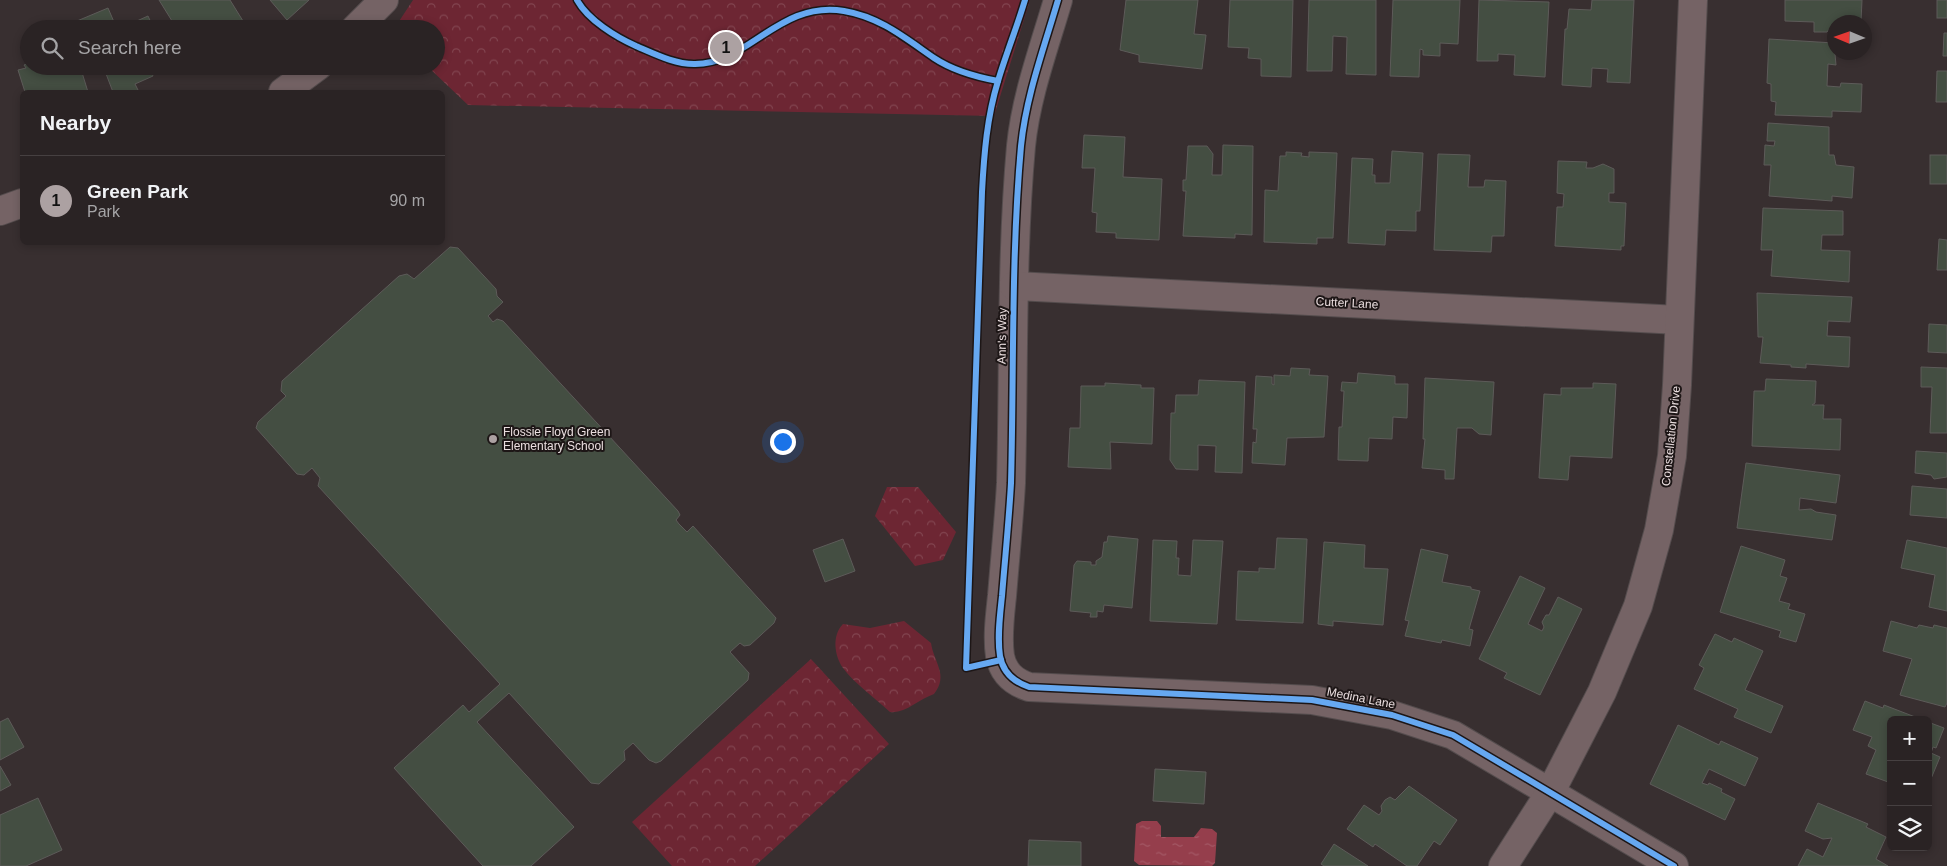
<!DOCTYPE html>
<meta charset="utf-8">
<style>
:root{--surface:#2a2324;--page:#362f31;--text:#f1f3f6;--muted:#a5a4a6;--line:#464041;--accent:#aca1a2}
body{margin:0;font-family:Arial,sans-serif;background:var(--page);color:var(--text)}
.controls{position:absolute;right:15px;bottom:15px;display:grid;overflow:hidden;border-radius:8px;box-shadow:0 2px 8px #0003}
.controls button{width:45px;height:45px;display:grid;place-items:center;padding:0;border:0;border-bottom:1px solid var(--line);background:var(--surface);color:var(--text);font:25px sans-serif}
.compass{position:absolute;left:1827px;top:15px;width:45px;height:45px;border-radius:50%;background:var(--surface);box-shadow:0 2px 8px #0003;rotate:272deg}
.you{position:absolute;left:782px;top:441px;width:18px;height:18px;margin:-12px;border:4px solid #fff;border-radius:50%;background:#1a73e8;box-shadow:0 0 0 8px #1a73e833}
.badge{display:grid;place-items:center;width:32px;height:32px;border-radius:50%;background:var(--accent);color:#111;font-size:16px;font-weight:700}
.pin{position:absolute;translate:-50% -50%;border:2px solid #fff;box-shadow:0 1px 5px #0006}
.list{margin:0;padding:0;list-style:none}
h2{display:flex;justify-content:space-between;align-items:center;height:65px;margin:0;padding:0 20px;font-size:21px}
h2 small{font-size:16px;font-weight:400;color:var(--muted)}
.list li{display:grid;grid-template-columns:32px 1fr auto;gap:15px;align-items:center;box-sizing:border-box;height:90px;padding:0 20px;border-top:1px solid var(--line)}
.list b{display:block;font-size:19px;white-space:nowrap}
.list p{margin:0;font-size:16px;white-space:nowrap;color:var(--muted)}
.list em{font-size:16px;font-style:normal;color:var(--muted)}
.icon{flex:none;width:28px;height:28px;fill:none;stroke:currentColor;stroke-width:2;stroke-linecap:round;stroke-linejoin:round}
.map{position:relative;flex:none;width:1947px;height:866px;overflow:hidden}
.search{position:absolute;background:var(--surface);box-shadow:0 2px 8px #0003;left:20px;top:20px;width:425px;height:55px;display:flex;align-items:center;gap:12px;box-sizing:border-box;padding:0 18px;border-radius:28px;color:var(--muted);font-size:19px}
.panel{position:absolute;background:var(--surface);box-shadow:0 2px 8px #0003;left:20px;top:90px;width:425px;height:155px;border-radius:8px}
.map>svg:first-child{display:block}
</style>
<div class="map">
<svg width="1947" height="866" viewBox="0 0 1947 866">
<defs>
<pattern id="forest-crowns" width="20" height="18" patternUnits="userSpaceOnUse" patternTransform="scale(1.25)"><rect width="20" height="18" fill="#6d2633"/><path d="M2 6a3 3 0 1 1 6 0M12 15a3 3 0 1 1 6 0" fill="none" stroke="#824550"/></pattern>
<pattern id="water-ripples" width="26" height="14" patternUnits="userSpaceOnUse" patternTransform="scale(1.25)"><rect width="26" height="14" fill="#953e4c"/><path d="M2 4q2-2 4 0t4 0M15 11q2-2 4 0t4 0" fill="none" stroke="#a45966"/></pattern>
</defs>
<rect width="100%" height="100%" fill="#382f30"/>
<!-- forest -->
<g fill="url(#forest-crowns)">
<polygon points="413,0 1030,0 994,116 468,105 427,66 436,66 436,29 394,29"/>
<polygon points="887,487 918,487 956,532 943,560 915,566 875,516"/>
<path d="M904,621L931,643C934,663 949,675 934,694C919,699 905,714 890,712C876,699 854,683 843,668C834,655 832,635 843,624L870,628Z"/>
<polygon points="811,659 889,744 755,866 672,866 632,822"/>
</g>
<!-- water -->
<polygon fill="url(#water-ripples)" points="1142,821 1157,821 1161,826 1161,837 1194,837 1201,828 1212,829 1217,833 1215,863 1212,866 1139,865 1134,861 1136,824"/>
<!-- building -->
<g fill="#444e42" stroke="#5d5b59">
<polygon points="159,0 230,0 243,21 230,29 177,29"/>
<polygon points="270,0 309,0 287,20"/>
<polygon points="1126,0 1198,0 1194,34 1206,35 1202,69 1139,62 1139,55 1120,50"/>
<polygon points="1230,0 1293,0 1291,77 1261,76 1261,59 1248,58 1249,48 1228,47"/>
<polygon points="1309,0 1376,0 1376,75 1346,74 1347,37 1333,36 1332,71 1307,71"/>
<polygon points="1393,0 1460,0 1458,44 1440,43 1440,56 1423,55 1423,50 1420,49 1419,77 1390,76"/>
<polygon points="1479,0 1549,2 1545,77 1514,75 1515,55 1498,54 1498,61 1477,61"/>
<polygon points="1592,0 1634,0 1630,83 1607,82 1608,69 1592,68 1591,87 1562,85 1565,29 1567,29 1569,9 1591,10"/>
<polygon points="1785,0 1862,0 1861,22 1834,22 1834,27 1831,27 1827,32 1814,32 1814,22 1785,21"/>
<rect x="1937" y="0" width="10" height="18"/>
<polygon points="108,8 117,29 81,29 77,21"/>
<polygon points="148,16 154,29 119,29"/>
<polygon points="1944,33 1947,33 1947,56 1943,56"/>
<polygon points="1769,39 1834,43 1836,65 1828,64 1827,86 1840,87 1841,83 1862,84 1861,112 1832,111 1832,117 1775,115 1776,102 1771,101 1771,84 1767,83"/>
<polygon points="29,63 29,66 80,66 88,92 25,92 18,70 26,68 24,65"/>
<polygon points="103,66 164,66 151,71 153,76 135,84 139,92 113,92"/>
<polygon points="1937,71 1947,71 1947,102 1936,102"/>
<polygon points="1768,123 1829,127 1829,155 1834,155 1836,165 1854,167 1852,198 1832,196 1832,201 1769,196 1771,165 1764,165 1765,145 1774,146 1775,141 1767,141"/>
<polygon points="1084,135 1125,137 1123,177 1162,179 1159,240 1116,238 1116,233 1096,232 1097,213 1092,212 1095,168 1082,168"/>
<polygon points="1223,145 1253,146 1252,235 1235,234 1235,238 1183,236 1186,191 1183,191 1183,180 1186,180 1188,146 1207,146 1213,154 1212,175 1222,175"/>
<polygon points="1392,151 1423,153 1420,211 1416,211 1416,231 1386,230 1385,245 1348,243 1352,158 1373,159 1372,175 1375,175 1375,183 1390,183"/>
<polygon points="1286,152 1302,153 1301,156 1309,157 1309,152 1337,153 1333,238 1317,238 1317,244 1264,242 1265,190 1278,191 1280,156 1286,156"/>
<polygon points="1438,154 1470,155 1468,187 1484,187 1485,180 1506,181 1504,236 1492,236 1491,252 1434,250"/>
<rect x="1930" y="155" width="17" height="29"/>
<polygon points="1558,161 1587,162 1586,168 1593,168 1603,164 1614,169 1614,193 1609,193 1609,202 1626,203 1624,246 1621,246 1621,250 1555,246 1557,207 1563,207 1564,194 1557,193"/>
<polygon points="1763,208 1843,211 1843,235 1822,235 1821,250 1850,251 1849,282 1771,276 1773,250 1761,250"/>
<polygon points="1939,239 1947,240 1947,270 1937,270"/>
<polygon points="450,247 458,248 496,289 497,296 503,302 488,316 493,322 497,319 503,321 678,511 680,515 676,520 679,524 687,532 693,526 776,618 774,623 750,645 744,646 740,643 730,652 749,673 748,680 661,761 656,763 649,760 633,743 624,751 625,760 599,784 591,783 509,693 477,722 574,827 531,866 483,866 394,768 463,705 469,712 500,684 318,486 320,478 312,468 304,475 297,474 256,428 258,422 286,396 281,391 282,381 399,276 407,274 414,279"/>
<polygon points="1757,293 1852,297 1850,322 1828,321 1827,336 1850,337 1849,367 1806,364 1806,368 1791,367 1791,365 1760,363 1763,337 1758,337"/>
<polygon points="1929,324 1947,325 1947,353 1928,352"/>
<polygon points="1921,367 1947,368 1947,433 1930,433 1932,387 1921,387"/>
<polygon points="1291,368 1310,369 1309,375 1328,376 1324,437 1287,438 1285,465 1252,463 1253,442 1256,443 1257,429 1253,429 1256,376 1272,377 1272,384 1274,385 1274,375 1290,376"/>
<polygon points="1358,373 1395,376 1395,384 1408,384 1407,418 1393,417 1392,439 1369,438 1368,461 1338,460 1339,427 1342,427 1344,391 1341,391 1342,382 1357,383"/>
<polygon points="1425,378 1494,382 1491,435 1479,434 1472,428 1457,428 1454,479 1445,479 1445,470 1422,468 1425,439 1423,439"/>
<polygon points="1766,379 1816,381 1815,403 1812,405 1824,405 1823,419 1841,419 1840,450 1752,446 1754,391 1765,391"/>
<polygon points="1199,380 1245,382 1242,473 1215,472 1216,446 1198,445 1198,470 1176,469 1170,460 1171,413 1175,413 1176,395 1198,395"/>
<polygon points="1105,383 1141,385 1141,388 1154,388 1152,444 1110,442 1111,469 1068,467 1070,428 1080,428 1081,386 1105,386"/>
<polygon points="1593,383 1616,384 1612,458 1570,456 1568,480 1539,478 1544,394 1561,395 1561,388 1593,388"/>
<polygon points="1916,451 1947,453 1947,477 1934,479 1931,475 1915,473"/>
<polygon points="1746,463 1840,475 1836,503 1800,498 1799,510 1811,509 1816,512 1836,515 1832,540 1737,528"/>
<polygon points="1912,486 1947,489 1947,518 1910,515"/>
<polygon points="1108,536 1138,539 1132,608 1104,605 1103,612 1097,611 1097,617 1090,617 1091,613 1070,611 1074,565 1077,561 1091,562 1091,565 1096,565 1096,561 1102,557 1104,542 1107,542"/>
<polygon points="1277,538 1307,539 1303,623 1236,620 1238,571 1259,572 1259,568 1275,569"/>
<polygon points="843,539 855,571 825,582 813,550"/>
<polygon points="1153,540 1177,541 1176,558 1179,558 1178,575 1191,576 1193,540 1223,541 1217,624 1150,621"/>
<polygon points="1907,540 1947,548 1947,611 1929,607 1935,575 1901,568"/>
<polygon points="1324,542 1365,545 1364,568 1388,569 1383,625 1333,621 1333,626 1318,624"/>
<polygon points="1741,546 1785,560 1780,576 1787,578 1779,601 1790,604 1788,609 1805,614 1796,642 1779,637 1781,631 1720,612"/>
<polygon points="1421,549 1448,555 1442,582 1471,587 1471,589 1480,591 1469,629 1473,630 1470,646 1442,640 1441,643 1405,636 1409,621 1405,620"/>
<polygon points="1520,576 1545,588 1528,624 1542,631 1544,627 1542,622 1546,615 1549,615 1558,597 1582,609 1540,695 1504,678 1507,673 1479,659"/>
<polygon points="1891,621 1917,628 1919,625 1933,628 1934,625 1947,628 1947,703 1945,707 1900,695 1912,659 1883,651"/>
<polygon points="1715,634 1732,642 1734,638 1763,651 1745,690 1783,706 1771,733 1734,717 1738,709 1694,689 1704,668 1699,665"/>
<polygon points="1865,701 1883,708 1884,705 1923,720 1891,720 1891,783 1866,774 1876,750 1868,746 1872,737 1853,730"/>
<polygon points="8,718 24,747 0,760 0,722"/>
<polygon points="1928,722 1944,728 1936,748 1933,747 1931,753 1940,757 1928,786"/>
<polygon points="1678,725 1719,745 1721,741 1758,758 1745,786 1709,769 1702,783 1708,785 1709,783 1722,789 1721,792 1735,799 1725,820 1650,784"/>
<polygon points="0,766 11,785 0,791"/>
<polygon points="1155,769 1206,772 1204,804 1153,801"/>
<polygon points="1409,786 1457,820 1440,845 1434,841 1417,866 1407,866 1375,844 1373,847 1347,829 1364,805 1379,815 1382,811 1381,806 1385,800 1390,797 1395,800"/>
<polygon points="38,798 62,850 26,866 0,866 0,815"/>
<polygon points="1818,803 1868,824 1866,827 1886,837 1876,859 1888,866 1798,866 1807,849 1823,857 1832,838 1823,839 1805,831"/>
<polygon points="1029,840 1081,842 1081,866 1028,866"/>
<polygon points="1334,844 1368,866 1324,866 1321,864"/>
</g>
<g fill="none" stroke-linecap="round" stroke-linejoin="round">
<defs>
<g id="minor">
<path d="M1058,0C1044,48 1026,96 1021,146C1011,258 1014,371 1011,483C1009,520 1005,558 1002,596C1000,615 997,637 1000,656C1003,673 1014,682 1029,687L1312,700L1392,715L1453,735L1674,866"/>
<polyline points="1014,286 1679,320"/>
<polyline points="1503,866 1551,791 1602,692 1638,606 1659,530 1672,456 1677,385 1693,0"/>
</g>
<g id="tertiary">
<polyline points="355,29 384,0"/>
<polyline points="283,92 318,66"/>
<polyline points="0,211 22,203"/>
</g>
</defs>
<!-- minor casing -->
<use href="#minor" stroke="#544c4d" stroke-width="30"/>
<!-- tertiary casing -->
<use href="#tertiary" stroke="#544c4d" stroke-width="30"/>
<!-- minor -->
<use href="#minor" stroke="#756365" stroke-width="28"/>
<!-- tertiary -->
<use href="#tertiary" stroke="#756365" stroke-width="28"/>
<defs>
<g id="cycleway">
<path d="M577,0C588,20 616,37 636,46C655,54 674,64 694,64C748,65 779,0 844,11C880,17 905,38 934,58C952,70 976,77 998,81"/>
<path d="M1058,0C1044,48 1026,96 1021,146C1011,258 1014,371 1011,483C1009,520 1005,558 1002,596C1000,615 997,637 1000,656C1003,673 1014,682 1029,687L1312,700L1392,715L1453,735L1674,866"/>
<path d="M1001,660L966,668L982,192C984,154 987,117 998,81C1006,54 1017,27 1025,0"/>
</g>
</defs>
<!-- cycleway casing -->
<use href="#cycleway" stroke="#1d1616" stroke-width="9"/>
<!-- cycleway -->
<use href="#cycleway" stroke="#66a8f1" stroke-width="6"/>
</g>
<!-- markers -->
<circle fill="#aca1a2" stroke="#1d1616" stroke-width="2" cx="493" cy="439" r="5"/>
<g text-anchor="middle" stroke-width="4" stroke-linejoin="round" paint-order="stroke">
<!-- street labels -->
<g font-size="12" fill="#ebdfe0" stroke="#1d1616">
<text transform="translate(1347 303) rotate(3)" y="4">Cutter Lane</text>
<text transform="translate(1002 336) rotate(-89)" y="4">Ann's Way</text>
<text transform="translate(1671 436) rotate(-84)" y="4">Constellation Drive</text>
<text transform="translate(1361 698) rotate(11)" y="4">Medina Lane</text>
</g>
<!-- poi labels -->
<g font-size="12" fill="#ebdfe0" stroke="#1d1616" text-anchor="start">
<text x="503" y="436">Flossie Floyd Green<tspan x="503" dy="14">Elementary School</tspan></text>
</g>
</g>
</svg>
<div class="controls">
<button>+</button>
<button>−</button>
<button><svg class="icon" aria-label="layers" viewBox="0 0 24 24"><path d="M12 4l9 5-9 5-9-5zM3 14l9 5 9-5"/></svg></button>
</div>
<svg class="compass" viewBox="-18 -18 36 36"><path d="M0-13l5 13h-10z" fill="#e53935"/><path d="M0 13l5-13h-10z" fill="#a5a4a6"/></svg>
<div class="you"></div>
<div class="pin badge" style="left:726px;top:48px">1</div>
<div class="search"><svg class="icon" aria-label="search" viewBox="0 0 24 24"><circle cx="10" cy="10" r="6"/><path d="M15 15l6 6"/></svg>Search here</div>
<section class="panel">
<h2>Nearby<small></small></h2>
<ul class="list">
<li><span class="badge">1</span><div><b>Green Park</b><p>Park</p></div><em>90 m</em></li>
</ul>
</section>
</div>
